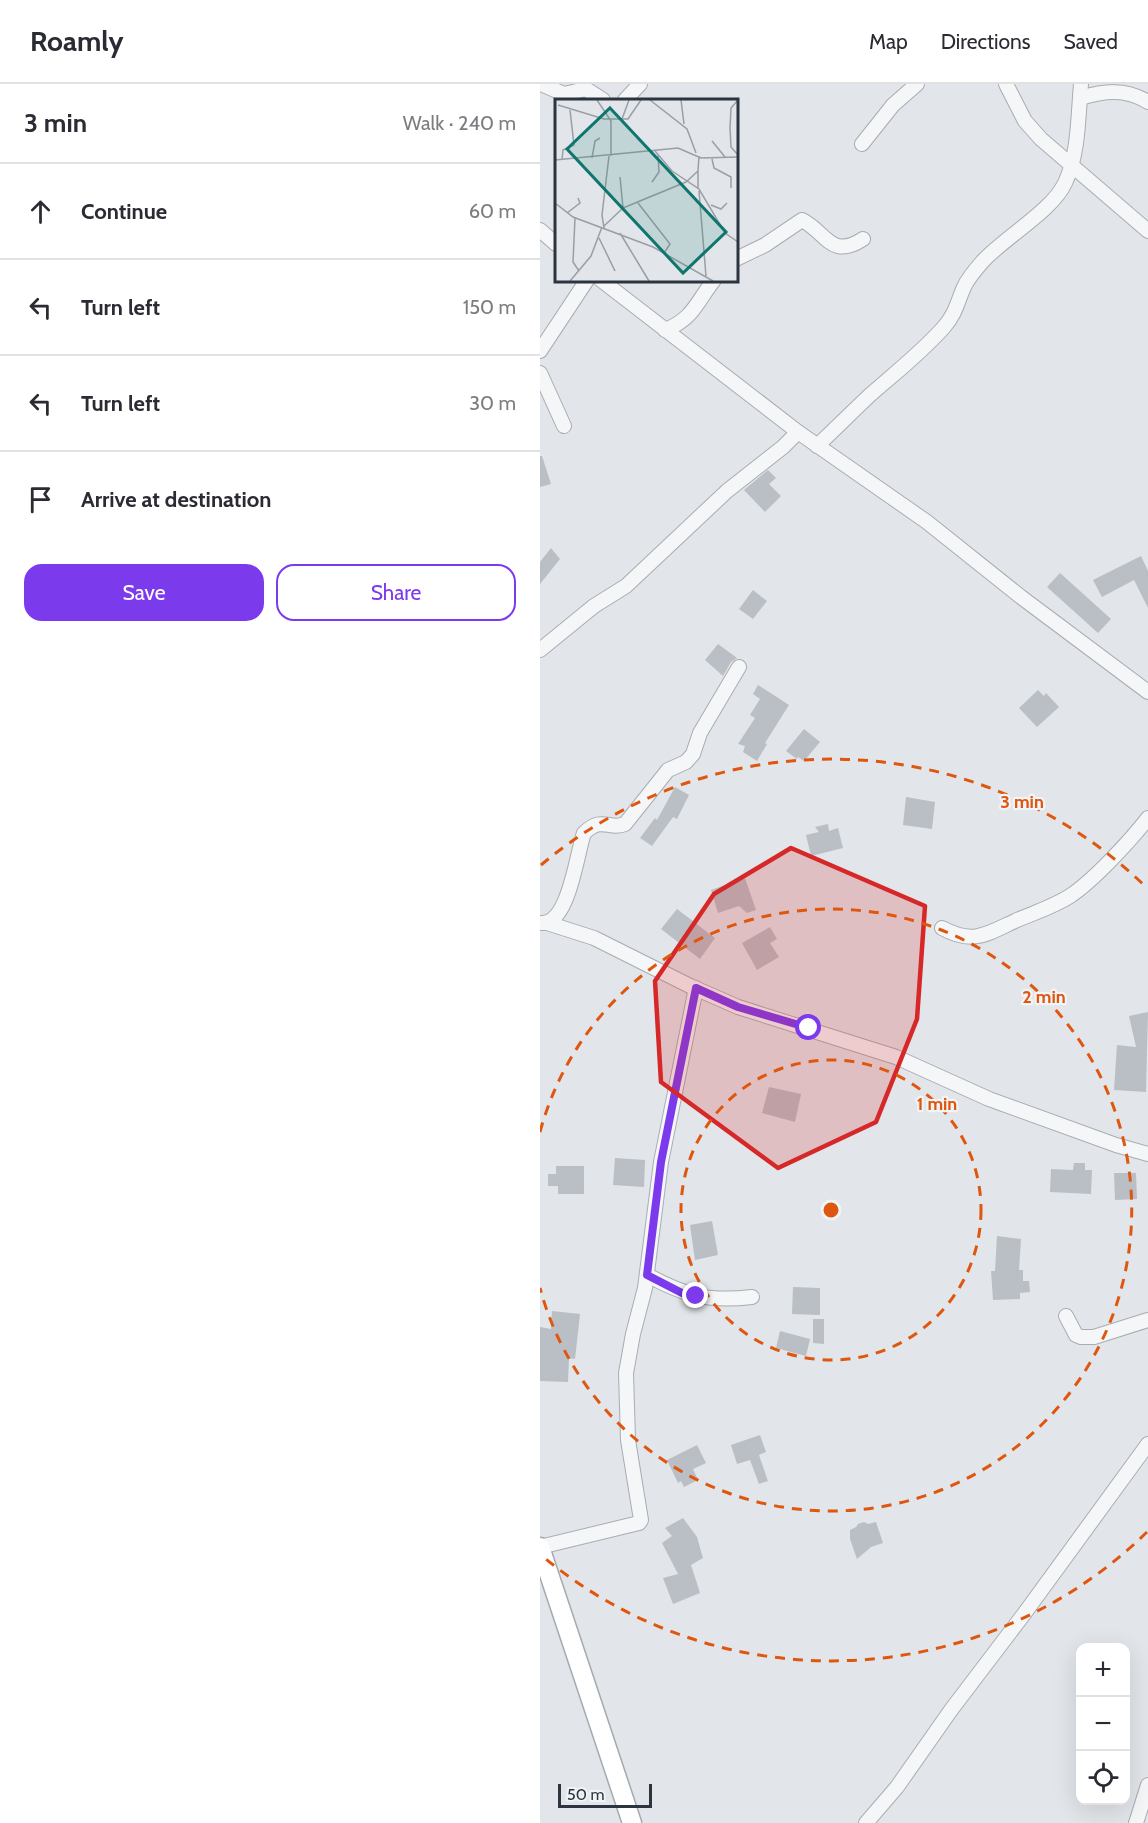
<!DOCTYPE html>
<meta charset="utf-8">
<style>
:root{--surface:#fff;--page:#f2f2f3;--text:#2b2b33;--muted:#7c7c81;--line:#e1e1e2;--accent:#7c3aed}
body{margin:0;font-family:Cabin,sans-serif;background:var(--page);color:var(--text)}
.controls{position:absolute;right:18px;bottom:18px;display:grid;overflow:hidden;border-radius:12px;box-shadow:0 6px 24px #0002}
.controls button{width:54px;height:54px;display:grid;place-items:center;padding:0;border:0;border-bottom:2px solid var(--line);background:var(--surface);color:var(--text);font:30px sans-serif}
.scale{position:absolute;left:18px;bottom:15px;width:94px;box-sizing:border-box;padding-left:6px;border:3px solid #2c353f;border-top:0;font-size:16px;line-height:21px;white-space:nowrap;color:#2c353f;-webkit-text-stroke:4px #f1f4f6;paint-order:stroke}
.stop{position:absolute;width:18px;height:18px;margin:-14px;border:4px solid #7c3aed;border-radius:50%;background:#fff}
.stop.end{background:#7c3aed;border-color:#fff;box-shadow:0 2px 6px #0008}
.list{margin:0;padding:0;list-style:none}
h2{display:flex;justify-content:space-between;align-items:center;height:78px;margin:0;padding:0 24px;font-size:26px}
h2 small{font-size:20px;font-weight:400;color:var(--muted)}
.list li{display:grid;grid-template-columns:39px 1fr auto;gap:18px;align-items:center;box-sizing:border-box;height:96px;padding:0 24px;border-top:2px solid var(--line)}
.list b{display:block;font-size:22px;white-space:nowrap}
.list em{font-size:20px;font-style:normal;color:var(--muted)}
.actions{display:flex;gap:12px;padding:18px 24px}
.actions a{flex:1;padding:14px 0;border:2px solid var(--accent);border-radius:18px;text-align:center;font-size:21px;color:var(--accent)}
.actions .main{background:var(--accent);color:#fff}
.icon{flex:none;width:33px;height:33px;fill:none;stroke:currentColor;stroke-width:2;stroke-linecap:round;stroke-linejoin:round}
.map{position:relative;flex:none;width:608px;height:1739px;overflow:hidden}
header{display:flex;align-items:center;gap:36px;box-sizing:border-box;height:84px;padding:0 30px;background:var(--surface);border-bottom:2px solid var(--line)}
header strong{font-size:28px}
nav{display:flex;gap:33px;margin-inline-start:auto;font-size:21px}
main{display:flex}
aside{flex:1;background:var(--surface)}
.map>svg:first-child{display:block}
</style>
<header>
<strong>Roamly</strong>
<nav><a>Map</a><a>Directions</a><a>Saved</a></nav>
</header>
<main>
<aside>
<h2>3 min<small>Walk · 240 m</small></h2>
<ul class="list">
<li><svg class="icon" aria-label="ahead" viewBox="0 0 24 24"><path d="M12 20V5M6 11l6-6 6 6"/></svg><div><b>Continue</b></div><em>60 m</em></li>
<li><svg class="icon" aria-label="left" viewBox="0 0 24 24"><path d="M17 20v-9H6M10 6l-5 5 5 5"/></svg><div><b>Turn left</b></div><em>150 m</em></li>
<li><svg class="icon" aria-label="left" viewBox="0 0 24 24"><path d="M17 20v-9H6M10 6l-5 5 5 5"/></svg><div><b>Turn left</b></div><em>30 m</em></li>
<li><svg class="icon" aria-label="arrive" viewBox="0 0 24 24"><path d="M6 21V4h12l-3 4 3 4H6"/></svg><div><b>Arrive at destination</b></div></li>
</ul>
<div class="actions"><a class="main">Save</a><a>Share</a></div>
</aside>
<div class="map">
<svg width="608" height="1739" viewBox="0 0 608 1739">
<rect width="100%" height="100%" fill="#e2e5e9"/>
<!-- building -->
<g fill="#babfc5">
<polygon points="0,372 2,372 11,400 0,403"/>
<polygon points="228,386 236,394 229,400 241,412 225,428 204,406"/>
<polygon points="11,464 20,475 0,500 0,478"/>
<polygon points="601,472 608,487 608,524 594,496 562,513 553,496"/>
<polygon points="520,489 571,535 558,549 507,503"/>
<polygon points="213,506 227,517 213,535 199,525"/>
<polygon points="178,560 197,574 191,578 183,592 165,576"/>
<polygon points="218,601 249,621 225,659 227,660 217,677 203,668 205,662 198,660 215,634 210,631 220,615 213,610"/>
<polygon points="498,606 504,612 506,609 519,623 497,643 479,624"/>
<polygon points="264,645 280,658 264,677 258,673 257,675 246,667"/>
<polygon points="135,703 149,711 137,735 133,733 112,762 100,754 115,734 117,736"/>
<polygon points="366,713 395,718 392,745 363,741"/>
<polygon points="288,740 289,747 298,744 303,764 271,772 266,751 279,748 275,743"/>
<polygon points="205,794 216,826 207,829 199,822 178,829 171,806"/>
<polygon points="137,825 175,854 160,875 121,845"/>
<polygon points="230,843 237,855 230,859 239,873 217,886 202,859"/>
<polygon points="608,928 606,1008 574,1006 577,961 596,963 589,932"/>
<polygon points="229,1003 261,1010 255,1038 222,1029"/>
<polygon points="75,1074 105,1076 104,1103 73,1101"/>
<polygon points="534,1079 545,1079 545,1086 552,1086 551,1110 510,1108 511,1085 533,1086"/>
<polygon points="16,1082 44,1082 44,1110 18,1110 18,1102 8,1102 8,1090 16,1090"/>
<polygon points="574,1089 596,1089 597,1115 575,1116"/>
<polygon points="172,1137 178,1171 155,1176 150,1141"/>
<polygon points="457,1152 481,1155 479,1186 483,1186 483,1197 489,1197 490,1208 480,1209 480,1215 453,1216 451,1187 455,1187"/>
<polygon points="253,1203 280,1204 280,1231 252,1230"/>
<polygon points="12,1227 40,1230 35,1275 29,1274 28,1298 0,1297 0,1243 11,1245"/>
<polygon points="273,1235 284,1235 284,1260 273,1259"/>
<polygon points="240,1247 270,1255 266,1272 236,1264"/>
<polygon points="220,1351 226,1368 219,1371 228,1397 219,1400 210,1376 197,1380 191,1361"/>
<polygon points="157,1361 166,1379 153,1385 158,1396 144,1403 141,1397 138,1399 127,1376"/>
<polygon points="143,1434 157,1453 163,1474 151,1481 160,1509 133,1520 123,1494 138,1490 122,1459 132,1452 125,1444"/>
<polygon points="324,1438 328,1440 336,1438 343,1459 331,1463 317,1475 310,1455 310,1446 316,1443 318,1440"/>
</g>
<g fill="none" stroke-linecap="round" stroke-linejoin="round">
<defs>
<g id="minor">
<polyline points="1,0 24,10 46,5 63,16"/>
<polyline points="466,0 485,37 501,55 608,147"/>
<path d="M540,14C564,7 585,4 608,18"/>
<polyline points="85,16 100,0"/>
<polyline points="322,60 353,21 377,0"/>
<polyline points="0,146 16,160"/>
<path d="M196,175L225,161L262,136C286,148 291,176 323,155"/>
<polyline points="61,196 258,348 387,438 481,513 608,608"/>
<path d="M125,246C153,235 156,219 174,196"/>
<polyline points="0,267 47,196"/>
<polyline points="0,289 24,342"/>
<path d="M277,362C295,345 312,328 330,311C355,289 381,269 404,243C416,229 417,219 424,203C428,194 436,185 443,177C465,153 512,127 525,99C539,69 538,32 541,0"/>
<polyline points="0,566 54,522 86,502 187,407 243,363 258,348"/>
<path d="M2,839C29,840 37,768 44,749C63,731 69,747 85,740L128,686L146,678L153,670L160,649L199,583"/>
<polyline points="7,839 54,854 150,902 198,923 356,973 449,1015 576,1061 608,1070"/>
<path d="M402,844C433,861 447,850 475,837C493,829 513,823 530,812C553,797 591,756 608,734"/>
<path d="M107,1191C146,1212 168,1218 212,1213"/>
<polyline points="526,1232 536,1251 541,1253 554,1253 608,1236"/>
<polyline points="0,1463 99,1439 101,1436 88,1356 86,1289 93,1250 105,1204 121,1078 156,904"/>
<polyline points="326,1739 357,1703 411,1626 484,1530 608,1360"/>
<polyline points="596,1739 608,1701"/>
</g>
<polyline id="major" points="0,1463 92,1739"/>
</defs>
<!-- minor casing -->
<use href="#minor" stroke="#a8adb3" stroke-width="16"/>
<!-- major casing -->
<use href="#major" stroke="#a2abb3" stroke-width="21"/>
<!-- minor -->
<use href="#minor" stroke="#f4f6f7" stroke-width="14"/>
<!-- major -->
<use href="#major" stroke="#fff" stroke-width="18"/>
</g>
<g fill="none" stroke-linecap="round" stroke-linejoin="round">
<!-- route -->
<polyline stroke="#7c3aed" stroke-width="8" points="156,1212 142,1209 107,1191 121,1078 156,904 198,923 269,944"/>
</g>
<!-- marked area -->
<path fill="#d62828" fill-opacity="0.2" stroke="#d62828" stroke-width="4.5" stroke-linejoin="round" d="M251,764L385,822L377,935L336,1038L238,1084L121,998L115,897L174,810Z"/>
<!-- distance rings -->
<g fill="none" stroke="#df570f" stroke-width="3" stroke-dasharray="10 8">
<circle cx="291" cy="1126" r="150"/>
<path d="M0 1048A301 301 0 1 1 0 1204"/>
<path d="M607 1448A451 451 0 0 1 1 1471M1 781A451 451 0 0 1 607 804"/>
</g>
<!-- overview -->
<g transform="translate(15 15)">
<rect width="183" height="183" fill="#e2e5e9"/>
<path fill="none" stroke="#999fa5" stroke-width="1.5" d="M42,1L56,22V57M95,1L132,30L141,54M126,1L129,25M183,1L176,9L175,29L176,48L183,56M3,6L49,20H73L86,1M67,20L74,1M157,42L170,58M100,52L117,72L144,90L170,134L183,143M37,59L40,42L45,39M157,60L159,69L176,78V89M0,61L123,49L146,59L183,58M7,61L8,51L19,46L15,11M143,71V90M97,83L104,73L103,56M144,92L151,177M0,104L18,118L98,148L158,182M83,104L115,145L109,154M156,106L166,110L172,104M68,109L131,83L143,72L144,57M12,114L25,104L23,99M20,119L18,163L24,172M49,127L68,109L65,78M49,129L47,116L54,57M65,134L94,182M44,139L60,172M15,182L36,157L47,128"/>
<path fill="#0f766e" fill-opacity="0.15" stroke="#0f766e" stroke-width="3" d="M55,9L171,133L128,174L12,50Z"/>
<rect width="183" height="183" fill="none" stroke="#2c353f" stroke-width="3"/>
</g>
<circle cx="291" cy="1126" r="9" fill="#df570f" stroke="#f1f4f6" stroke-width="3"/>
<g font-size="18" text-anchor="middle" font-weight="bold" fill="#df570f" stroke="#f1f4f6" stroke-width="4.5" stroke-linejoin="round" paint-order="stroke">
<text x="482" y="724">3 min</text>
<text x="504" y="919">2 min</text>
<text x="397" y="1026">1 min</text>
</g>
</svg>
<div class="controls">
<button>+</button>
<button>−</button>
<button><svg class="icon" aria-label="locate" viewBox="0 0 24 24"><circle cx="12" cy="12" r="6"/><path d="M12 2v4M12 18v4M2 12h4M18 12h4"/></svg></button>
</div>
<div class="scale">50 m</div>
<div class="stop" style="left:269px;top:944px"></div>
<div class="stop end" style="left:156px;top:1212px"></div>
</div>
</main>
